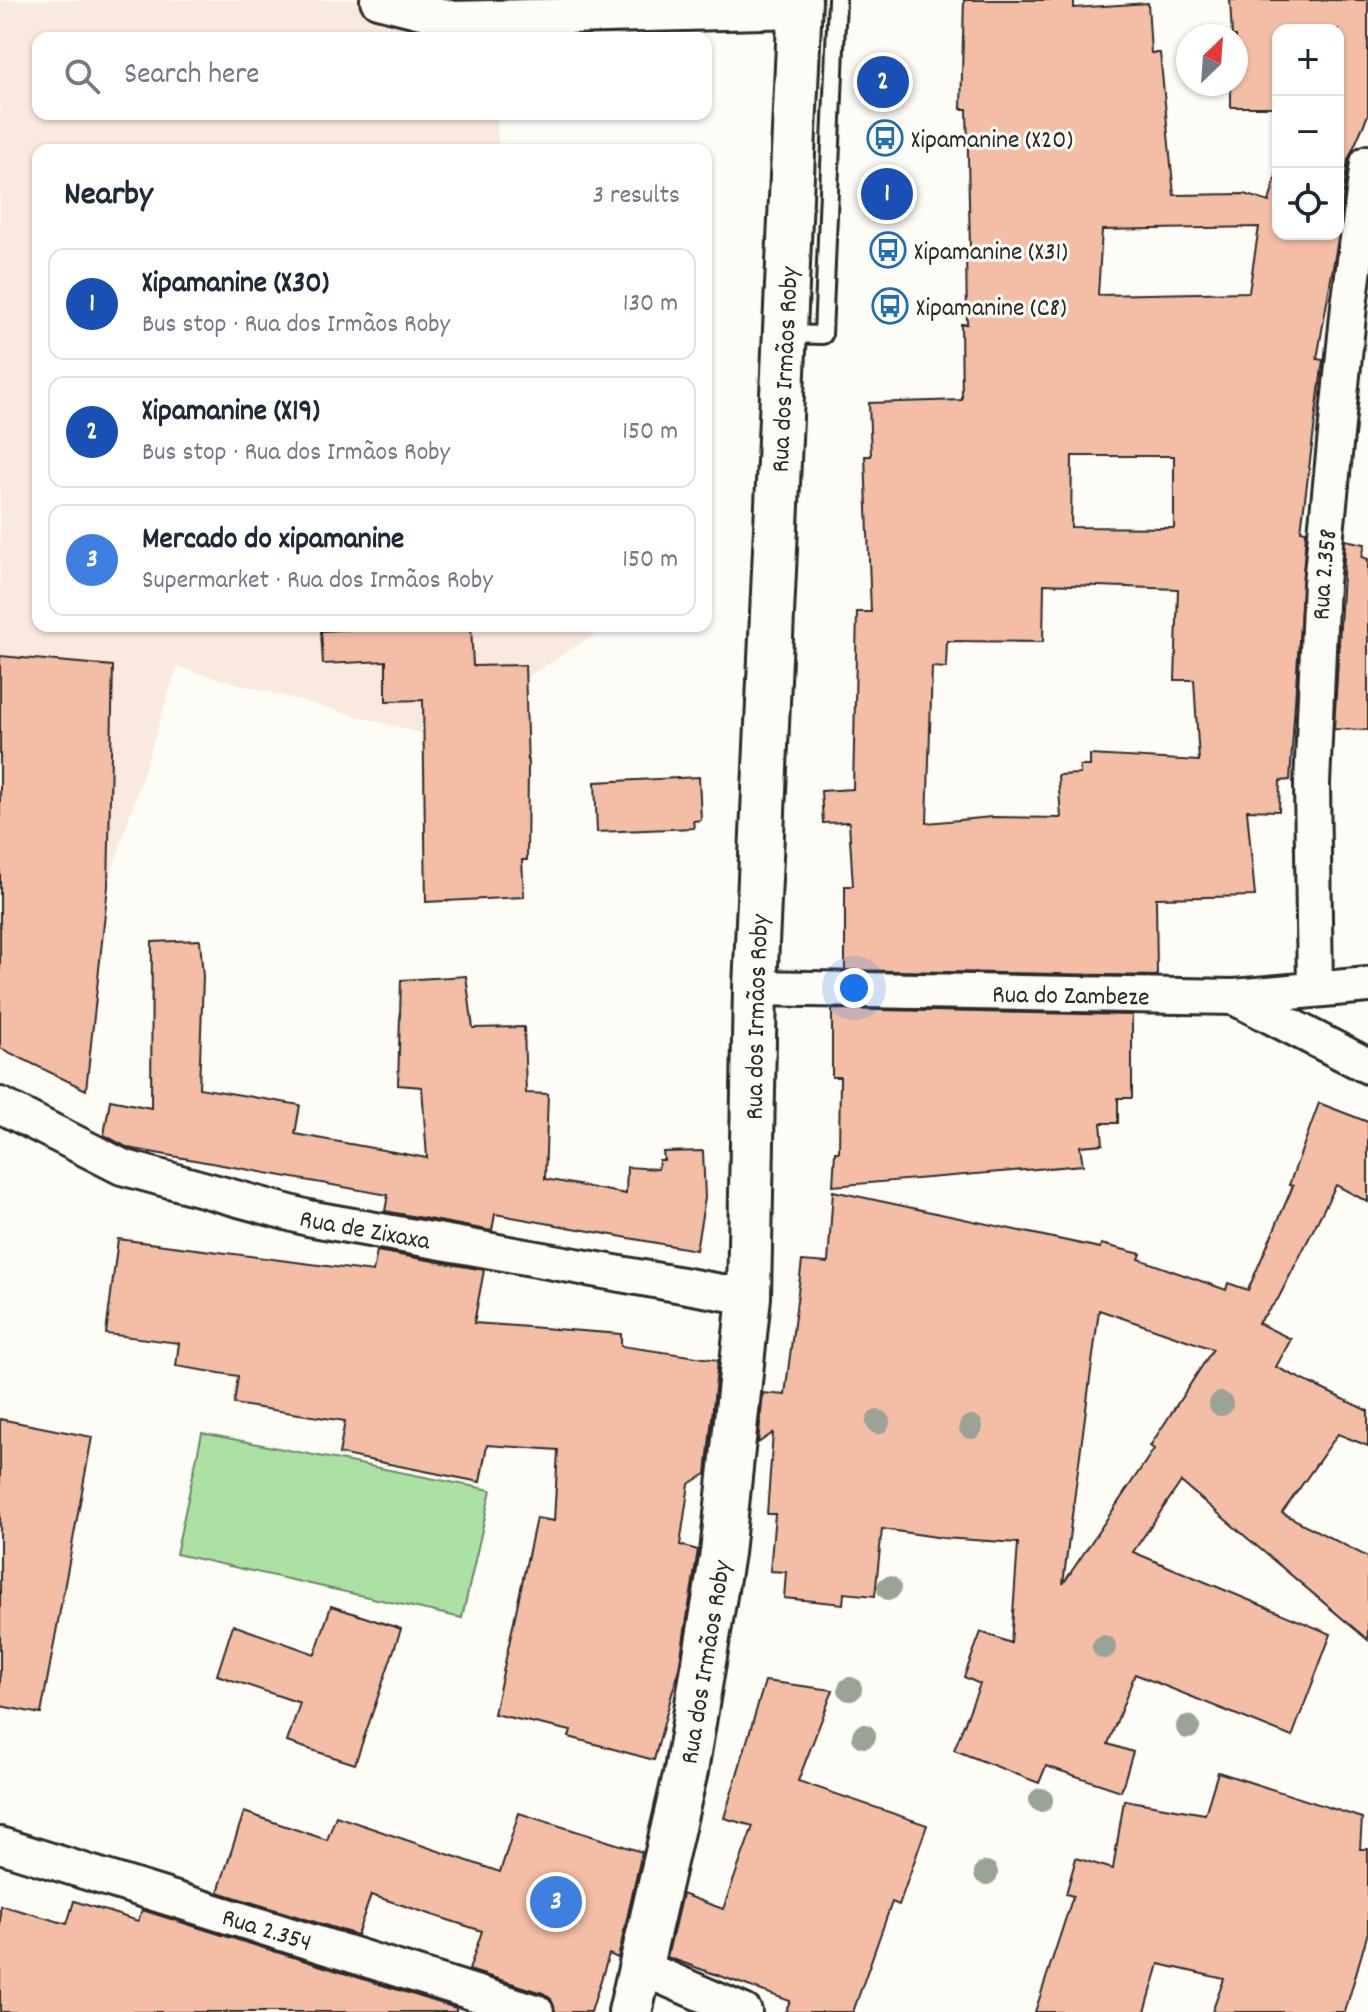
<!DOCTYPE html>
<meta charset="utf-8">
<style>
:root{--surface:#fff;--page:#f2f2f3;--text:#1f2937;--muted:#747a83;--line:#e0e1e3;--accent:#1f6fb2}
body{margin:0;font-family:Dekko,sans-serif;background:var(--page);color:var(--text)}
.controls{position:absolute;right:24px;top:24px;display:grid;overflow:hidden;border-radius:16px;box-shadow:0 2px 6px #0004}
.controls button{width:72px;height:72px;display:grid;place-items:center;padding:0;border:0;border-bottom:2px solid var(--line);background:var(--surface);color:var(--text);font:40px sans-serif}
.compass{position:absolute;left:1176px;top:24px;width:72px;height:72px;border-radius:50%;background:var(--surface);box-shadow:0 2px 6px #0004;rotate:25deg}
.you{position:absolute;left:854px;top:988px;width:28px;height:28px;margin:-20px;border:6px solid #fff;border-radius:50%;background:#1a73e8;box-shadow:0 0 0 12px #1a73e833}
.badge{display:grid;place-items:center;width:52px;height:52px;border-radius:50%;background:var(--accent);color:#fff;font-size:26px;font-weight:700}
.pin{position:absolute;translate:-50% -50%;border:4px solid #fff;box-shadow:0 2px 8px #0006}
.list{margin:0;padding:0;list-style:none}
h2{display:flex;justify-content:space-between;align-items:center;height:104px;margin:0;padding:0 32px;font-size:34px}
h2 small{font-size:26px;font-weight:400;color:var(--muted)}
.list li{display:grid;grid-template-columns:52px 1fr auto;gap:24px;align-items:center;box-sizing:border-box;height:112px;margin:0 16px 16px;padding:0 16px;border:2px solid var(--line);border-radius:16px}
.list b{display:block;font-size:30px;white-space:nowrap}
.list p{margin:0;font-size:26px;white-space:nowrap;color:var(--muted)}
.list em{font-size:26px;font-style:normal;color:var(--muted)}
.icon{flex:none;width:44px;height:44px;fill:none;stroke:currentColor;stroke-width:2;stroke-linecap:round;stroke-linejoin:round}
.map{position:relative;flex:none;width:1368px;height:2012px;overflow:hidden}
.search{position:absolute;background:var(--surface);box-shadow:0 2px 6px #0004;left:32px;top:32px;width:680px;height:88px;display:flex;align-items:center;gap:20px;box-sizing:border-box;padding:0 28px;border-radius:16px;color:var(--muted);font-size:30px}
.panel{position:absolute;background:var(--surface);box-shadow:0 2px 6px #0004;left:32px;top:144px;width:680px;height:488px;border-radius:16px}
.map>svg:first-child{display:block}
</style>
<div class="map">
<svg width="1368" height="2012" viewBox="0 0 1368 2012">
<rect width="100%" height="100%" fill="#fdfcf7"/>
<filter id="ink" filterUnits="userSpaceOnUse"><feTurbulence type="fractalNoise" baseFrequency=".0125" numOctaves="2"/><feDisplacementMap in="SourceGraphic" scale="16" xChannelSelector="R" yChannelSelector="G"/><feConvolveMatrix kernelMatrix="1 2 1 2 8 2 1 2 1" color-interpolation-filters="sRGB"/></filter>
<g filter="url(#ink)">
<!-- built -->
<polygon fill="#fae9df" points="0,0 495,0 496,38 38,38 38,114 497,114 498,150 38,150 38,626 607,626 435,737 177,667 57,1044 0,1010"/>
<!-- green -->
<polygon fill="#ace1a4" stroke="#6c8668" stroke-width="2" points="202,1433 491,1490 462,1618 176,1554"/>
<!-- building -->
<g fill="#f4bea6" stroke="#2b2b2b" stroke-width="2" fill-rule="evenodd">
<path d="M964,0H1074V8L1148,3L1151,53H1160L1174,195L1245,194L1269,202L1278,169V234H1338V30H1278V107H1231V84H1236V36H1232L1230,0H1368V115L1348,160L1338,239L1317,359L1323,360L1301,530L1306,531L1290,780L1280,781L1279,811L1247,810L1255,896L1156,898L1157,976L845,970V886H853L849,822L823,823L821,791L853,789L857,612H871L865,456H871L869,403L962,400L961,324H967L966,249H970L967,109H961ZM1259,227L1249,292L1098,295L1102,230ZM1072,456H1174V528L1071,527ZM1044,584L1178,589L1175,680H1194L1199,761L1090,755V766H1080V774L1058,775L1061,818L992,817L927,823L932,667L946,668L947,641L1043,642Z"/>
<polygon points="1345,540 1365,544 1362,557 1368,559 1368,730 1334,729"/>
<polygon points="407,626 471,626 473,666 525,665 528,769 527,860 522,860 524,897 426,902 423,700 386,701 386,661 323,664 321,631"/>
<polygon points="0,656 113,666 108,886 86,1090 0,1048"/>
<polygon points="699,777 701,820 693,821 694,828 597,832 595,782"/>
<polygon points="200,940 203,977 199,1088 300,1105 295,1134 427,1158 422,1087 398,1085 401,980 466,976 473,1028 524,1027 526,1093 548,1094 545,1179 626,1194 627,1167 658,1169 659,1160 664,1160 663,1152 703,1151 705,1198 696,1250 495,1214 492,1231 385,1211 388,1195 128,1148 104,1135 110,1100 151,1108 152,942"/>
<polygon points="832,1009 1132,1015 1132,1098 1118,1098 1118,1123 1101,1123 1103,1144 1080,1146 1083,1165 833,1186 835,1152 839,1152 840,1077 832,1077"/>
<path d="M1319,1103L1368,1122V1202L1336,1185L1278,1299L1258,1323L1291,1339L1276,1367L1368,1411V1446L1338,1434L1282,1513L1368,1557V1640L1181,1482L1133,1552L1331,1634L1292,1737L1135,1674L1108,1744L1133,1752L1121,1791L1046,1766L1039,1783L954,1750L980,1684L964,1677L981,1632L1011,1643L1018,1543L943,1538L882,1529L875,1596L844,1593L843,1604L784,1598L786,1572L770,1571L775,1514H767L773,1433L758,1443L763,1393L785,1395L802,1261L828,1263L833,1191L1100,1248L1101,1244L1141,1254L1139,1259L1226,1290L1228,1283L1248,1290L1293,1186L1289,1185ZM1099,1310L1213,1349L1150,1446L1154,1449L1063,1584Z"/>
<polygon points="118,1239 373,1272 377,1251 484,1270 474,1323 621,1334 621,1346 718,1360 706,1474 689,1484 680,1545 698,1550 679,1668 654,1760 569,1737 571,1731 494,1714 536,1518 554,1521 558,1450 487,1445 480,1482 339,1454 345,1421 234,1404 238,1376 176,1366 179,1343 106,1334"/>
<polygon points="0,1419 92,1437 41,1714 0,1706"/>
<polygon points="331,1606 401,1629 355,1764 287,1742 300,1703 217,1675 233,1625 315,1654"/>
<polygon points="765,1681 833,1690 798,1781 927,1825 899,1905 892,1902 853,2012 785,2012 790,2001 667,1957 682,1894 723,1909 753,1826 724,1818"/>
<polygon points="1218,1772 1362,1818 1360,1849 1368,1849 1368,1932 1345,2012 1212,2012 1224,1979 1159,1964 1145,2012 1035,2012 1073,1896 1066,1894 1076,1858 1113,1869 1124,1800 1205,1814"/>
<polygon points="244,1812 327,1840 336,1816 500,1872 519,1813 642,1852 618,1958 609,1954 591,2012 555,2012 551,1999 543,1993 469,1970 482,1931 371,1895 357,1935 218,1892"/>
<polygon points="74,1901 138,1921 142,1910 456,2008 456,2012 0,2012 0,1905 67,1924"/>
</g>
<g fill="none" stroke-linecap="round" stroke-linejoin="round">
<defs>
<polyline id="service" points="785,334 823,335 837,0"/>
<g id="minor">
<polyline points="378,0 453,19 800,10"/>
<path id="s1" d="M755,988L1234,997L1368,1066"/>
<path id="s2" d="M1315,988L1312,784L1321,583L1349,306L1368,163"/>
<polyline points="1234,997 1368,985"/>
<path id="s3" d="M0,1105L122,1167L308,1218L749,1297"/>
<path id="s4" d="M0,1845L536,2012"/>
<polyline points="640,1967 744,2012"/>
</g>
<g id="tertiary">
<path id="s5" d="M630,2012L686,1771L722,1553L749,1297L755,988L800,0"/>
</g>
</defs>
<!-- service casing -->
<use href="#service" stroke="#2b2b2b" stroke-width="22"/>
<!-- minor casing -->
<use href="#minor" stroke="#2b2b2b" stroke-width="40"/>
<!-- tertiary casing -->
<use href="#tertiary" stroke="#2b2b2b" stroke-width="48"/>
<!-- service -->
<use href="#service" stroke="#fdfcf7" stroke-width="16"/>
<!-- minor -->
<use href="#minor" stroke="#fdfcf7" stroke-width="34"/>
<!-- tertiary -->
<use href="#tertiary" stroke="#fdfcf7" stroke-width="42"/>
</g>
<!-- trees -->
<g fill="#9ba297">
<circle cx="1221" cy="1404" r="12"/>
<circle cx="878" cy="1422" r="12"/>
<circle cx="971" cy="1427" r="12"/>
<circle cx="889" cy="1588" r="12"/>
<circle cx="1104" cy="1647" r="12"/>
<circle cx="850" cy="1689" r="12"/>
<circle cx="1188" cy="1727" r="12"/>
<circle cx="864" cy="1736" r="12"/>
<circle cx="1041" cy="1800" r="12"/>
<circle cx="986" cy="1873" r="12"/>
</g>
</g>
<!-- icons -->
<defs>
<symbol id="bus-ring" viewBox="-11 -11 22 22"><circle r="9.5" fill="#fdfcf7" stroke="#1f6fb2" stroke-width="1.5"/><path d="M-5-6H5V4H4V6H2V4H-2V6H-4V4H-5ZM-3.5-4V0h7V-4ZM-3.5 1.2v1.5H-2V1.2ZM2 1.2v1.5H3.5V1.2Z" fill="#1f6fb2"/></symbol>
</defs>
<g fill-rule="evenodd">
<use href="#bus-ring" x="865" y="118" width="40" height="40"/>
<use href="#bus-ring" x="868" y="230" width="40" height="40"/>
<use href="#bus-ring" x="870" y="286" width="40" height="40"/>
</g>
<g text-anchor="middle" stroke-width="6" stroke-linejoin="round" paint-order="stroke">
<!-- poi labels -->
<g font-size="26" fill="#2b2b2b" stroke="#fdfcf7" text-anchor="start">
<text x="911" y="147">Xipamanine (X20)</text>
<text x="914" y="259">Xipamanine (X31)</text>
<text x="916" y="315">Xipamanine (C8)</text>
</g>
<!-- street labels -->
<g font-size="26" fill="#2b2b2b" stroke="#fdfcf7">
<text dy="9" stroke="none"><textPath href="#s5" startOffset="1654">Rua dos Irmãos Roby</textPath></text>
<text dy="9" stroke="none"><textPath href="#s2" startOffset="414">Rua 2.358</textPath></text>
<text dy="9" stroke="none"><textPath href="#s1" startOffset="316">Rua do Zambeze</textPath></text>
<text dy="9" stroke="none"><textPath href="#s5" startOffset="1006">Rua dos Irmãos Roby</textPath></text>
<text dy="9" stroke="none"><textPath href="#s3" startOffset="388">Rua de Zixaxa</textPath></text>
<text dy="9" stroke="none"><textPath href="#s5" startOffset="358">Rua dos Irmãos Roby</textPath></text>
<text dy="9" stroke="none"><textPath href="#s4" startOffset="280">Rua 2.354</textPath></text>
</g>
</g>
</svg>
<div class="controls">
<button>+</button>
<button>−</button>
<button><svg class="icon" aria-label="locate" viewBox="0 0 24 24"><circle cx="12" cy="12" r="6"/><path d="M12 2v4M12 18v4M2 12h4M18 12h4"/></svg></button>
</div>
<svg class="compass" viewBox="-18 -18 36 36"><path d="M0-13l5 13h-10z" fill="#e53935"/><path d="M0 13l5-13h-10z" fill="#747a83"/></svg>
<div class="you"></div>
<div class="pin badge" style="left:887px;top:194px;background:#1a4fb4">1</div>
<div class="pin badge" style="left:883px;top:82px;background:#1a4fb4">2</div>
<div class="pin badge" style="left:556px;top:1902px;background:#3f7fe0">3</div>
<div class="search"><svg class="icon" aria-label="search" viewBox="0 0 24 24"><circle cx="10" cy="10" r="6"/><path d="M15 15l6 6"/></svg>Search here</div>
<section class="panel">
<h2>Nearby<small>3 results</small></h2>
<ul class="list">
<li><span class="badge" style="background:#1a4fb4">1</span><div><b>Xipamanine (X30)</b><p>Bus stop · Rua dos Irmãos Roby</p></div><em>130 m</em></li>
<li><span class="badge" style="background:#1a4fb4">2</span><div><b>Xipamanine (X19)</b><p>Bus stop · Rua dos Irmãos Roby</p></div><em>150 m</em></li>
<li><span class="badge" style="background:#3f7fe0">3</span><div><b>Mercado do xipamanine</b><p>Supermarket · Rua dos Irmãos Roby</p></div><em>150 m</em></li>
</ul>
</section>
</div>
